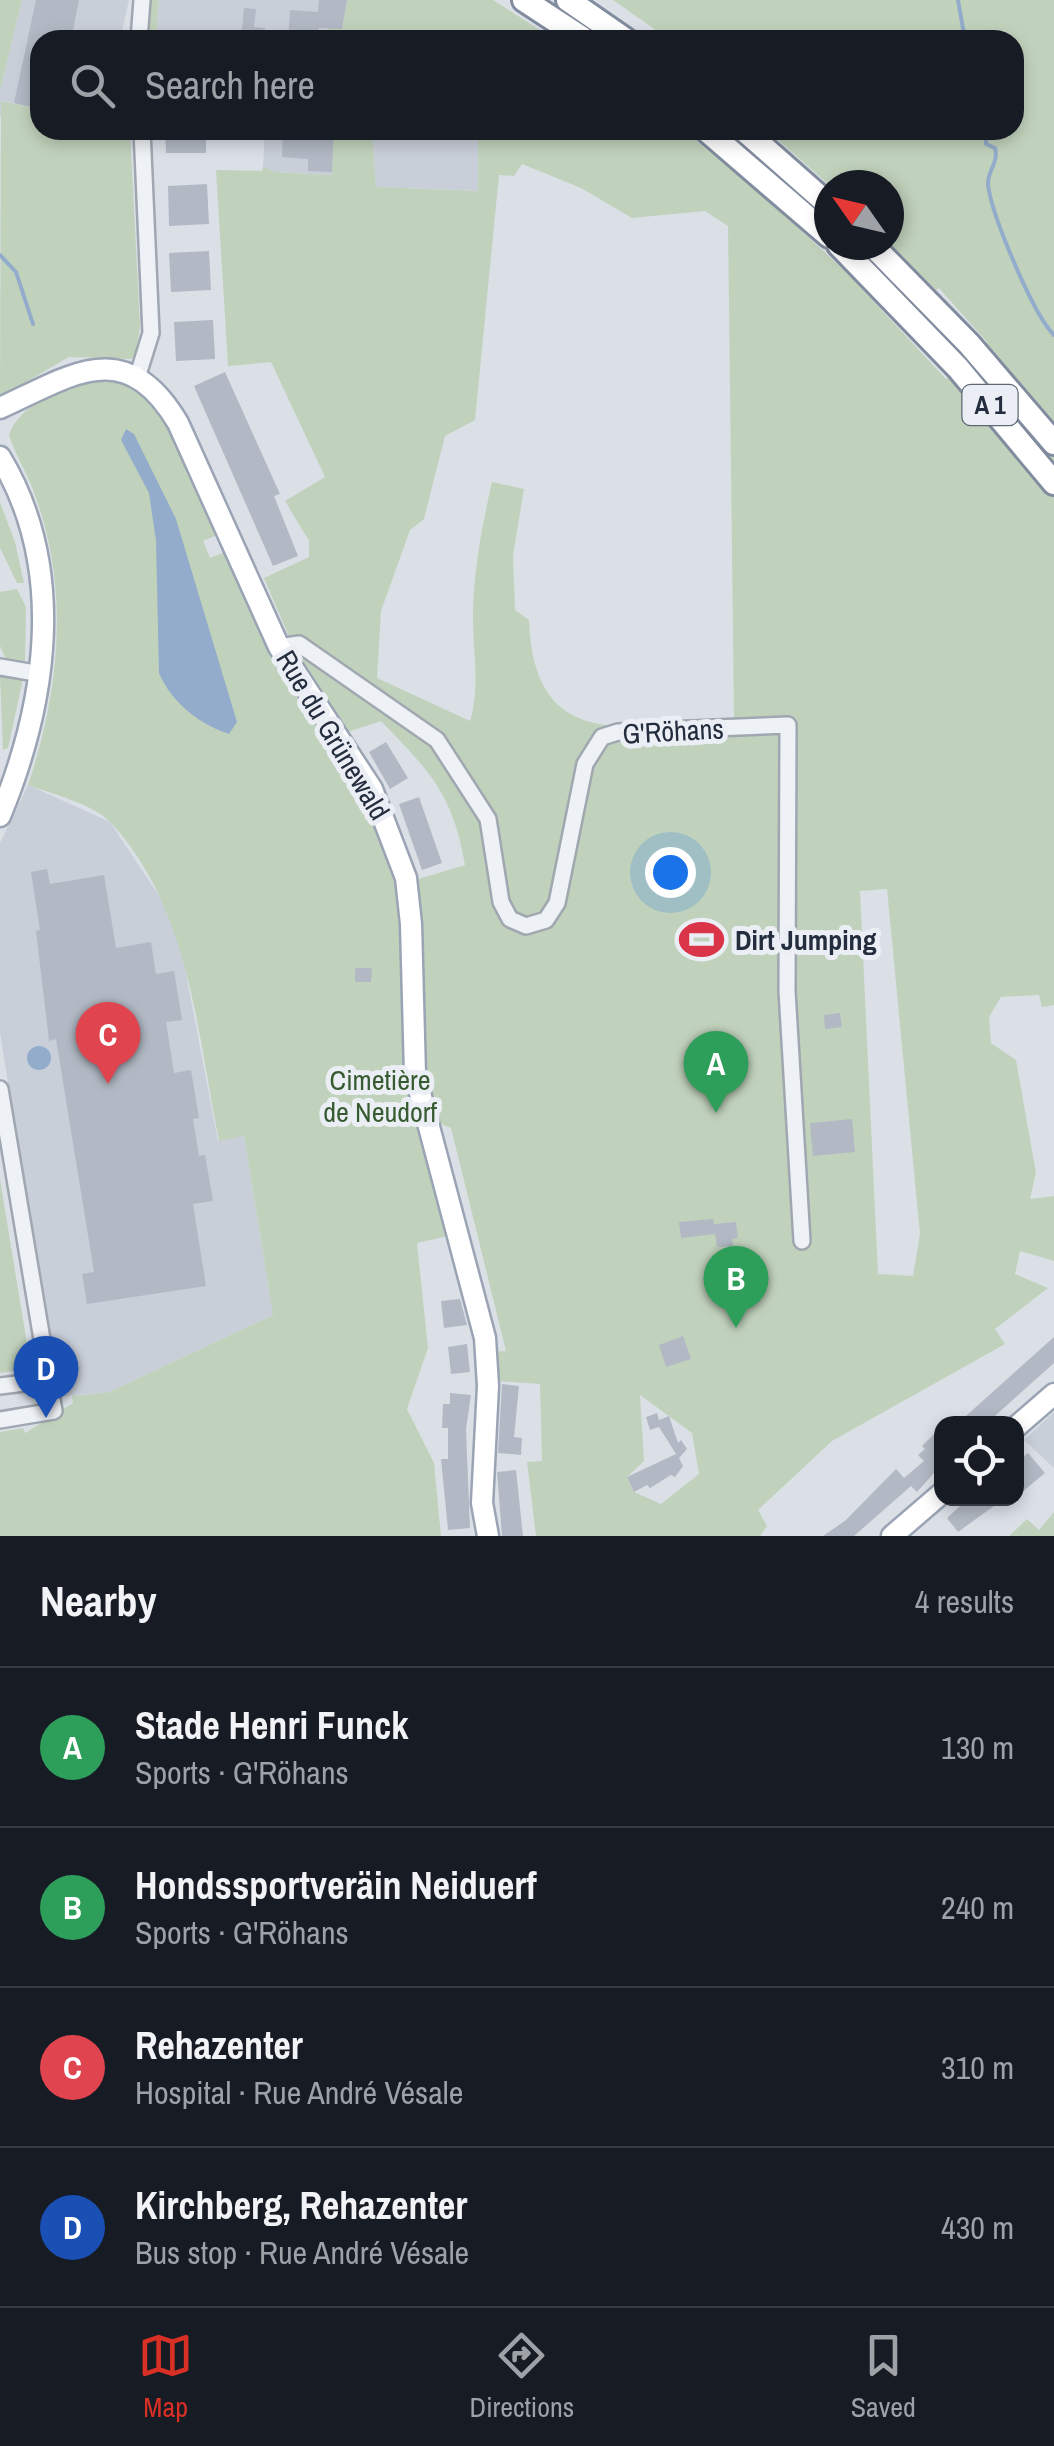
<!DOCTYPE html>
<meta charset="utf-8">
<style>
:root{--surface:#171b24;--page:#20242c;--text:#f1f3f6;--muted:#9ea1a6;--line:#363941;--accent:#d93025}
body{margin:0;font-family:"Archivo Narrow",sans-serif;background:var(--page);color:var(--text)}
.controls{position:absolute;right:30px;bottom:30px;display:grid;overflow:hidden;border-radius:20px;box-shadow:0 5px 15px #0003}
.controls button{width:90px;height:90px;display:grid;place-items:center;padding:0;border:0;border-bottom:2px solid var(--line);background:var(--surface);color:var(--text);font:50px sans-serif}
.compass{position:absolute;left:814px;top:170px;width:90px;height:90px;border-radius:50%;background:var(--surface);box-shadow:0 5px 15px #0003;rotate:304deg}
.you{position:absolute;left:670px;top:872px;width:35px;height:35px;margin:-25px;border:8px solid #fff;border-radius:50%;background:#1a73e8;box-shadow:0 0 0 15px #1a73e833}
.badge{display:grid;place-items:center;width:65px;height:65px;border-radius:50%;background:var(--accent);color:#fff;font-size:32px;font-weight:700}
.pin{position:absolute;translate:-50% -82px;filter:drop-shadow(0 2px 5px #0008)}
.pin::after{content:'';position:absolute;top:52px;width:35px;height:30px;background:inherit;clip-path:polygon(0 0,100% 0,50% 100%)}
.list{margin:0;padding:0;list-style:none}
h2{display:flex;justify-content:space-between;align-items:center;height:130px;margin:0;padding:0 40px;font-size:42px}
h2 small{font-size:32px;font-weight:400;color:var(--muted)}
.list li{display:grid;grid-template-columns:65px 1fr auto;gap:30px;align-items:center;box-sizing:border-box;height:160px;padding:0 40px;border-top:2px solid var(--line)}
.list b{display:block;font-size:38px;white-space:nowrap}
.list p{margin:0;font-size:32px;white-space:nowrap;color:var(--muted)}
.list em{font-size:32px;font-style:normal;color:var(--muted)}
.icon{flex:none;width:55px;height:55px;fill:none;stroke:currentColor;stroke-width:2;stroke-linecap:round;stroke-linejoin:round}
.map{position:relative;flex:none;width:1054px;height:1536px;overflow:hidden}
.search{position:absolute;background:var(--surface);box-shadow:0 5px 15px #0003;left:30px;right:30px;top:30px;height:110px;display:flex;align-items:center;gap:25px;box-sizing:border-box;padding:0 35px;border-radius:30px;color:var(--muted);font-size:38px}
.sheet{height:770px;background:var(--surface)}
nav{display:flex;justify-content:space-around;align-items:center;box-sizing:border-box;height:140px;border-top:2px solid var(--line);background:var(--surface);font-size:28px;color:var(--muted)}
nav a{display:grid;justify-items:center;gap:5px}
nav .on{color:var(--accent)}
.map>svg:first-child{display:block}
</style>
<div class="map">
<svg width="1054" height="1536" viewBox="0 0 1054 1536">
<rect width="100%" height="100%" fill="#dbe0e7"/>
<!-- built -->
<g fill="#c9cfd9">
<polygon points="22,0 129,0 120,40 40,40 40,109 2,101 4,118 0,117 0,91"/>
<polygon points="159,0 347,0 342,29 327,28 326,40 156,40"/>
<polygon points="265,130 334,130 333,175 274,172 263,166"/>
<polygon points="372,130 478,130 479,191 376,187"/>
<polygon points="28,785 110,822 165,905 179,937 218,1141 244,1135 273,1315 109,1392 59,1397 0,1033 0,843"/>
<polygon points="1054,1412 1054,1468 1024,1440"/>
</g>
<!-- green -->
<g fill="#c1d2bc" fill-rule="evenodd">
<polygon points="0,0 22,0 0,91"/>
<polygon points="149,0 159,0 156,40 147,40"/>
<polygon points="347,0 493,0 556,40 326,40 327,28 342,28"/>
<path d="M613,0H1054V1005L1042,1007L1039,995L1001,997L989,1017L991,1043L1016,1060L1036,1173L1030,1199L1054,1196V1261L1020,1251L1015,1274L1048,1288L995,1329L1005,1344L832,1441L758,1510L767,1526L760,1536H536L527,1462L542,1461L540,1384L495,1381L493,1352L506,1351L451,1128L436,1122L421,1071L415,880L465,865C452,792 430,772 381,721L348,732L299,660L264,578L309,557V541L285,501L325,477L271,362L228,366L216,170L262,171L263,166L274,172L332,175L334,130H372L376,187L478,191V130H683L763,195L850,276L946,379L987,342L939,288L936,290L889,244V185H829L767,130H1014V40H670ZM522,164L581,188L632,218L705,211L728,226L734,720C633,724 534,758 529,620L515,610L513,555L524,489L492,482C482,526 474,567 473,612C472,650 481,684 470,721L377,678L381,611L410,530L424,519L445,436L475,420L499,175L514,176ZM887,889L920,1234L913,1276L878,1274L860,891ZM640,1395L692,1433L699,1474L661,1504L634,1492L627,1477L644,1461Z"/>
<polygon points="1,101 40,109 40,130 130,130 140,326 136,354 131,359 69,357 0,397"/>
<path d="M92,380C110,381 131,384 144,396C175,425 199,495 217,535L203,541L210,558L225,552L266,642L374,816L398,878L405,970L448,1236L417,1243L428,1348L407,1409L434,1463L441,1536H0V1432L23,1428L25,1433L73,1403L72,1396L109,1392L273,1315L244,1136L219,1141C197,1032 190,910 112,824C93,803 54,795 28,785C59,692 70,593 36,498C29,476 16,457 9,435C18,405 65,387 92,380Z"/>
<polygon points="0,502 15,542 24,583 17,583 0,548"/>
<polygon points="17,589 26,607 25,667 9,666 0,646 0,592"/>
<polygon points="0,676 23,679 8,748 3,750"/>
<polygon points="0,1179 31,1368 0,1373"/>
<polygon points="1054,1512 1054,1536 1009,1536 1027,1519 1039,1530"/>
</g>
<!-- water -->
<g fill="#93accb">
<path d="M126,429L134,434L176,519L237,722L229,734C199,724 172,703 159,673L156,541L149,493L121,440Z"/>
<circle cx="39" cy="1058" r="12"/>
</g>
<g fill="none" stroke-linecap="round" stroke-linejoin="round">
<!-- stream -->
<g stroke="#93accb" stroke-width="4">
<polyline points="958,0 965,40"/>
<path d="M986,130V144L995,148C999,163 987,171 988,185C992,216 1033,314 1054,335"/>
<polyline points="0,255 16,272 33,324"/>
</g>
</g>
<!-- building -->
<g fill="#b2b9c4">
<polygon points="36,0 79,0 71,40 40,40 40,109 14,103"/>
<polygon points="319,0 347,0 342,29 319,28 318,40 288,40 290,10 318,12"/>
<polygon points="244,8 256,9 254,27 265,28 264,40 241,40"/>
<polygon points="165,130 206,130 206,153 166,153"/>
<polygon points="283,130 334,130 332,172 308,171 308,159 282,157"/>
<polygon points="207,184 209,224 169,226 168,186"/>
<polygon points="209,251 211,290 171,292 169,253"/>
<polygon points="213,320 215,359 176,361 174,322"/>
<polygon points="225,372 280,494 274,496 298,556 273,566 194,386"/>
<polygon points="386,742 408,778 390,789 369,752"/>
<polygon points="419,797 442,863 422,870 399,804"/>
<polygon points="47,869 50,884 104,875 116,948 151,942 156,974 174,971 182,1020 166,1022 174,1073 191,1070 199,1118 193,1119 199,1156 205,1155 213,1201 193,1204 206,1286 87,1304 82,1274 94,1272 56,1039 49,1041 36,931 40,930 31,872"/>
<polygon points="355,968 372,968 371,982 355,982"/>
<polygon points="840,1013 842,1027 825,1029 824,1015"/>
<polygon points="852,1119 855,1152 813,1156 810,1123"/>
<polygon points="713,1219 714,1224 736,1222 738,1238 732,1239 733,1246 717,1247 715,1234 681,1238 679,1222"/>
<polygon points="460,1299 467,1325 444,1328 441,1301"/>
<polygon points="683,1336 691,1359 666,1367 659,1345"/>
<polygon points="1054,1337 1054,1363 986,1424 957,1424"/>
<polygon points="467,1344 470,1372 451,1374 448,1347"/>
<polygon points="502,1384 519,1386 514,1437 522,1438 521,1455 498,1453"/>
<polygon points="450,1393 471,1395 466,1429 470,1528 448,1530 441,1459 448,1459 448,1428 442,1428 443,1404 450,1404"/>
<polygon points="657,1413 659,1420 669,1416 678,1443 681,1440 687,1449 679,1458 683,1466 675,1477 671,1475 650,1488 647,1485 634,1492 627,1477 676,1454 659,1427 650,1430 646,1417"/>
<polygon points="942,1426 942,1464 917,1492 911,1486 854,1536 823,1536 846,1520 896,1469 904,1478 924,1461 918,1455 925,1449 922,1446"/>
<polygon points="1028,1453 1045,1473 1016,1497 1016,1463"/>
<polygon points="516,1470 523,1536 502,1536 497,1472"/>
<polygon points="969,1498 1005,1498 958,1532 947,1518"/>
</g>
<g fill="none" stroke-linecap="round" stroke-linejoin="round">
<defs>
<g id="minor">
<polyline points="139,40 142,0"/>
<polyline points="137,378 151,333 142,130"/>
<polyline points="279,647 299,644 437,740 488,819 501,902 510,919 526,926 546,920 557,903 585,764 602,737 618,732 788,725 787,991 802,1241"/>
<polyline points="0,667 41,674"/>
<polyline points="0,1089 54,1411 0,1420"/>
<polyline points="0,1386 48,1380"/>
</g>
<g id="major">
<path d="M0,408C71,376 125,334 178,423L279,647L372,789L406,878L411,924L415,1074L485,1338L488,1386L482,1503L488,1536"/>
<path d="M0,457C67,568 47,702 0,816"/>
<polyline points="1016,1427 1054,1394"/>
<polyline points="892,1536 942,1493"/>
</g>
<g id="highway">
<polyline points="524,0 585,40"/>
<polyline points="568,0 626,40"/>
<polyline points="706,130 829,236"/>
<polyline points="744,130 829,205"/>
<polyline points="839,245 958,368 1054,483"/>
<polyline points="872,245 969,344 1054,443"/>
</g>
</defs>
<!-- minor casing -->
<use href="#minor" stroke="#a0a7b1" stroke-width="20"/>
<!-- major casing -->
<use href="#major" stroke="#9aa4b4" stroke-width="25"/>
<!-- highway casing -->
<use href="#highway" stroke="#828c9f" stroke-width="28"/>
<!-- minor -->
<use href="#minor" stroke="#eef1f5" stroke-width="15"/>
<!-- major -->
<use href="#major" stroke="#fff" stroke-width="20"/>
<!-- highway -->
<use href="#highway" stroke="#fff" stroke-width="22"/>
</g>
<!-- icons -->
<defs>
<symbol id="stadium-bare" viewBox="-9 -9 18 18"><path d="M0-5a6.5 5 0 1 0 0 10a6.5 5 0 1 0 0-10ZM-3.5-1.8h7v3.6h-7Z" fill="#d93448" stroke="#ebeff5" stroke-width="2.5" paint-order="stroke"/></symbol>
</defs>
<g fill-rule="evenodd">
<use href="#stadium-bare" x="670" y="908" width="63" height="63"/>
</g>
<g text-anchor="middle" stroke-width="10" stroke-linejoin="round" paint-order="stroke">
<!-- shield labels -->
<rect fill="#ebeff5" stroke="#606775" stroke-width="2.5" x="962.5" y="385" width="55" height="40" rx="8"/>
<g font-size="25" font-weight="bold" fill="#242d3e">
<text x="990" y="414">A 1</text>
</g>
<!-- street labels -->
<g font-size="28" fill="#242d3e" stroke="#ebeff5">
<text transform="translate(673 731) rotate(-3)" y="10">G'Röhans</text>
<text transform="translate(333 735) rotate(59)" y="10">Rue du Grünewald</text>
</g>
<!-- poi labels -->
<g font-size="28" font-weight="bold" fill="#242d3e" stroke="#ebeff5" text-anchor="start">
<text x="735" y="950">Dirt Jumping</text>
</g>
<!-- park labels -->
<g font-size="28" fill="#375b30" stroke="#ebeff5">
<text x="380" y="1090">Cimetière<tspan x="380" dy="32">de Neudorf</tspan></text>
</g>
</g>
</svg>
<div class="controls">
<button><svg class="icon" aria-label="locate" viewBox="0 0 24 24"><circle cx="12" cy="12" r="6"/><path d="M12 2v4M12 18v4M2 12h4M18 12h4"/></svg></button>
</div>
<svg class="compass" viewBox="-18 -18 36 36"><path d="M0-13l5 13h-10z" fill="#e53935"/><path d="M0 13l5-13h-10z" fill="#9ea1a6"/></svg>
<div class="you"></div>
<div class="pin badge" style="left:716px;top:1113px;background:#2e9e5b">A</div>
<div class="pin badge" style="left:736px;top:1328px;background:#2e9e5b">B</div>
<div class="pin badge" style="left:108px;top:1084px;background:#e0444e">C</div>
<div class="pin badge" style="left:46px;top:1418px;background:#1a4fb4">D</div>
<div class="search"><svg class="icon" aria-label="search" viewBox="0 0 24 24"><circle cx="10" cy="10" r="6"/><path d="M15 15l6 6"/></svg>Search here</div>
</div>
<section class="sheet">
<h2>Nearby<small>4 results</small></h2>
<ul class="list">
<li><span class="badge" style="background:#2e9e5b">A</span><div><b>Stade Henri Funck</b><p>Sports · G'Röhans</p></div><em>130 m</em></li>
<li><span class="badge" style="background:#2e9e5b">B</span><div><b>Hondssportveräin Neiduerf</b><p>Sports · G'Röhans</p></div><em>240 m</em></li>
<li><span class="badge" style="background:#e0444e">C</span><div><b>Rehazenter</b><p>Hospital · Rue André Vésale</p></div><em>310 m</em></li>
<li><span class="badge" style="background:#1a4fb4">D</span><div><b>Kirchberg, Rehazenter</b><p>Bus stop · Rue André Vésale</p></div><em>430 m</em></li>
</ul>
</section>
<nav>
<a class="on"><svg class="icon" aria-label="map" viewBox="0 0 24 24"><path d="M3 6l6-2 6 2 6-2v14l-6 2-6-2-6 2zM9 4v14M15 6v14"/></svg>Map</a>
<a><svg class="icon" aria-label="directions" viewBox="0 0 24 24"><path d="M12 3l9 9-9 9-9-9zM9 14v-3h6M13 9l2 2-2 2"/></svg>Directions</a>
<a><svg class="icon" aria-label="saved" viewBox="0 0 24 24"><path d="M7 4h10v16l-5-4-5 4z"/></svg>Saved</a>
</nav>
